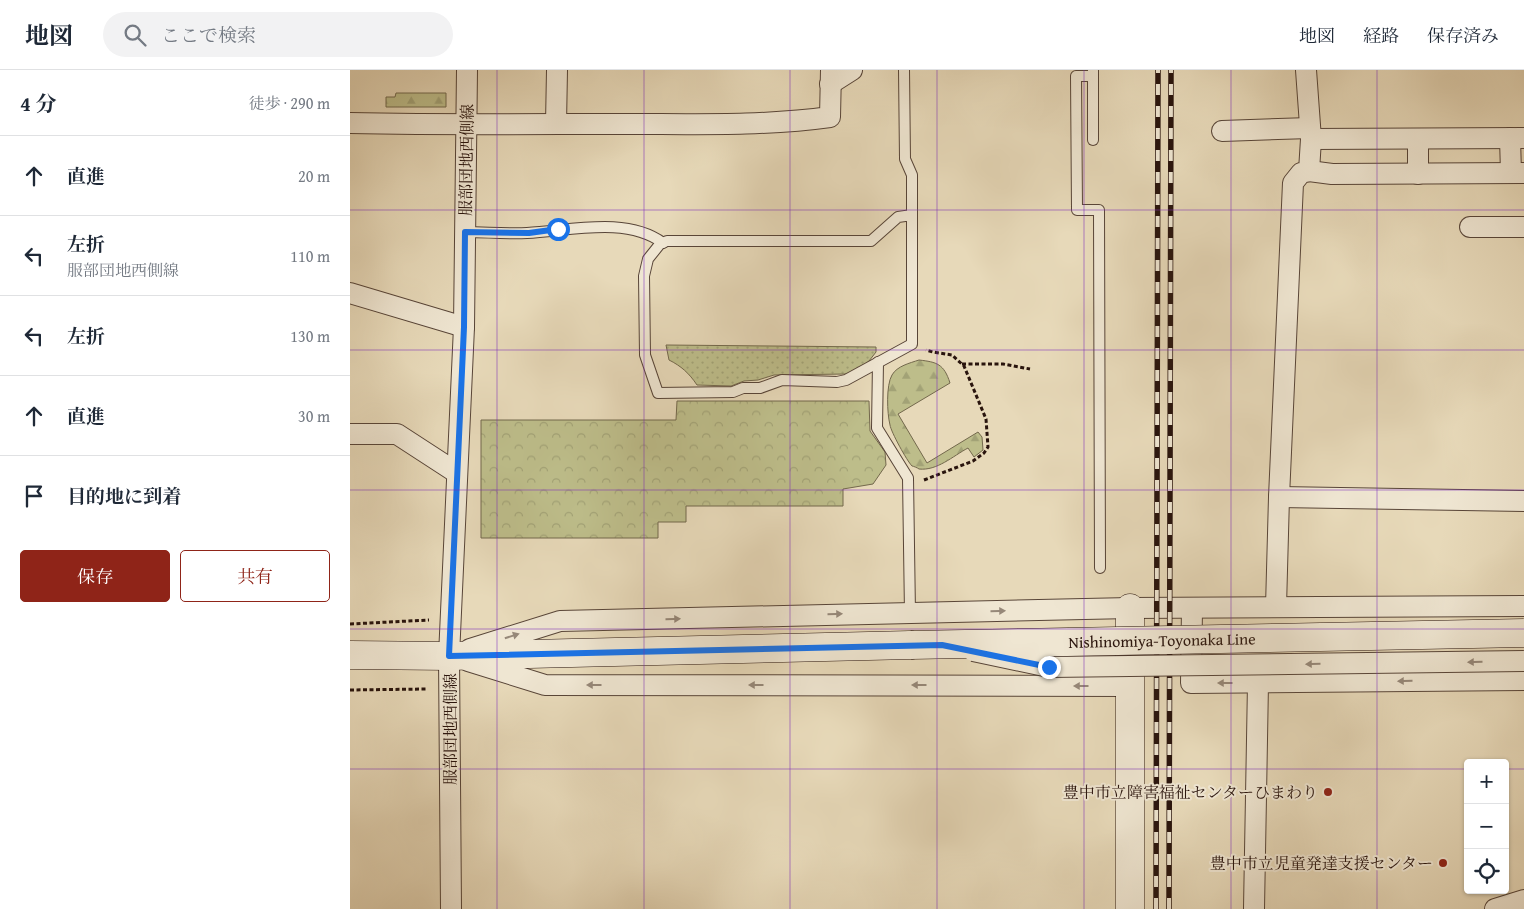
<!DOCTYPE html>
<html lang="ja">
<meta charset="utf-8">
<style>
:root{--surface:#fff;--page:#f2f2f3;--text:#1f2937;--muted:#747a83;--line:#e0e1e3;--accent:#8f2418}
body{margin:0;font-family:"Gentium Book Plus","Noto Serif JP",serif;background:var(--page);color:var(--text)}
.controls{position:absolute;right:15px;bottom:15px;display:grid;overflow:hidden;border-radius:5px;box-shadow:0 1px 4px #0004}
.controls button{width:45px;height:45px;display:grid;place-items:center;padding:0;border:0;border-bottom:1px solid var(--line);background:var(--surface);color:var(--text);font:25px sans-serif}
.stop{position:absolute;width:15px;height:15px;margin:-11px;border:4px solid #1a73e8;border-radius:50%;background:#fff}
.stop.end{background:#1a73e8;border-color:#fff;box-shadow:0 1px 5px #0008}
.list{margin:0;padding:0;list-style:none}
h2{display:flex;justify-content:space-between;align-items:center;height:65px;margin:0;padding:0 20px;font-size:21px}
h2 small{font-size:16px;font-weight:400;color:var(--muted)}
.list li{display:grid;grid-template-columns:32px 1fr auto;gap:15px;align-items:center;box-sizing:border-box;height:80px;padding:0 20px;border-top:1px solid var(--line)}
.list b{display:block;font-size:19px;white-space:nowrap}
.list p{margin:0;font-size:16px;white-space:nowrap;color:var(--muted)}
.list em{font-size:16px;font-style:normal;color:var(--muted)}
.actions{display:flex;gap:10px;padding:15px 20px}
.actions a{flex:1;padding:11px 0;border:1px solid var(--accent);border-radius:5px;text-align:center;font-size:18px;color:var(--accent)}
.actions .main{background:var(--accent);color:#fff}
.icon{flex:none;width:28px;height:28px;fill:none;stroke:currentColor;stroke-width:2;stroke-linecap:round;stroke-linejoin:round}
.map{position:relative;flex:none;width:1174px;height:839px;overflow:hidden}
header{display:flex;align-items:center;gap:30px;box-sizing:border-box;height:70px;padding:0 25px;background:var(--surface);border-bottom:1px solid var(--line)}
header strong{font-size:24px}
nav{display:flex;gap:28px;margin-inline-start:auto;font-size:18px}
.search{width:350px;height:45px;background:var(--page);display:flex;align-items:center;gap:12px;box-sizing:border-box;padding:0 18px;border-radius:28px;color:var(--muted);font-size:19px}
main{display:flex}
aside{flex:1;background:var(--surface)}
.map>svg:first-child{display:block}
</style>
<header>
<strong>地図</strong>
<div class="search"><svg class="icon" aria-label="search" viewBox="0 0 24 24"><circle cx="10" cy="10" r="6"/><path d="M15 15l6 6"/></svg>ここで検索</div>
<nav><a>地図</a><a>経路</a><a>保存済み</a></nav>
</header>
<main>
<aside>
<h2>4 分<small>徒歩 · 290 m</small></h2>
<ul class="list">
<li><svg class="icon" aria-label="ahead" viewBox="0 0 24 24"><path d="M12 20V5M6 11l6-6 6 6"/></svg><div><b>直進</b></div><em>20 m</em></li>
<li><svg class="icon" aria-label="left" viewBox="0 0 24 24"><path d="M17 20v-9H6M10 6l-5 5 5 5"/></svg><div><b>左折</b><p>服部団地西側線</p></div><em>110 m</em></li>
<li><svg class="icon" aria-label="left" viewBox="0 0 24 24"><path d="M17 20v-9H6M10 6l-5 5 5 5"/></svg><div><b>左折</b></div><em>130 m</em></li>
<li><svg class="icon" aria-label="ahead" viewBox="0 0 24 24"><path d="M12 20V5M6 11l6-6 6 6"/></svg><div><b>直進</b></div><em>30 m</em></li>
<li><svg class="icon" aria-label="arrive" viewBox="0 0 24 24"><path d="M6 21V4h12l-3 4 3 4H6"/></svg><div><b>目的地に到着</b></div></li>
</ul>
<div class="actions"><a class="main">保存</a><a>共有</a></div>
</aside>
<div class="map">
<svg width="1174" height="839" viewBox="0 0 1174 839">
<defs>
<pattern id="grass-dots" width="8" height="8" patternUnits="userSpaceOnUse" patternTransform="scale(1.25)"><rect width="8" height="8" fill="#bdbd8a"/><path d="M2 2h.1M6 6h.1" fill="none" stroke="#a2a276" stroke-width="1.8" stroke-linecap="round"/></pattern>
<pattern id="forest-firs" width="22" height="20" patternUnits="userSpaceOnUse" patternTransform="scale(1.25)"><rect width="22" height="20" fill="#bdbd8a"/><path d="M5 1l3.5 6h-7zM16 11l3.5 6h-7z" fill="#a2a276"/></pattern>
<pattern id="park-crowns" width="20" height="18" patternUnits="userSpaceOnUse" patternTransform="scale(1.25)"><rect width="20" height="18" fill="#bdbd8a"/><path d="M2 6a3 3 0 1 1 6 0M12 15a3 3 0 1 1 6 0" fill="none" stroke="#a2a276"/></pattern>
</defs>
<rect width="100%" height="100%" fill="#e7d9b9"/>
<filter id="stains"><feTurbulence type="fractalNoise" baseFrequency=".004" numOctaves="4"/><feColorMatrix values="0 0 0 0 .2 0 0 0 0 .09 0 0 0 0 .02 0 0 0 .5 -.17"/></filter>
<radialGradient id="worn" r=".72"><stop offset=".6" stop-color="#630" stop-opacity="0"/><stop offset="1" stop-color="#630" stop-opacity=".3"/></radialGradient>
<!-- grass -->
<path fill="url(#grass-dots)" stroke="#73684c" d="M316,275L526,277V282L519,291L509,299L496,304L424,305L408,310L394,311L381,316L347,315C339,303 331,296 319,290Z"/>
<!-- forest -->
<g fill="url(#forest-firs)" stroke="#73684c">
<polygon points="46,23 96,23 96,37 36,37 36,27 45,27"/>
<path d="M569,290C587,292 594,294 600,313L548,344L577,393L628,362L632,367L633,380L624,387L618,378C603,386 587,401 569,399C568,398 563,396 562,396C557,391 541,362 540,355C537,343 536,315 542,305C547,296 560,293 569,290Z"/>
</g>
<!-- park -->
<polygon fill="url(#park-crowns)" stroke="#73684c" points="327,331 519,331 520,361 535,382 536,395 523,414 493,419 493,436 336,436 336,452 308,452 308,468 131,468 131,350 326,350"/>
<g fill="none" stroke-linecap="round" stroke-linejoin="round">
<defs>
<g id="lane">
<polyline points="554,0 555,89 562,105 562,274 496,310 487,312 432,310 410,318 393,318 383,322 308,323 295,285 294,206 298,189 310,174 317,171 521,171 548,147 562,145"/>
<polyline points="743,1 743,70"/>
<polyline points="743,6 726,6 727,140 749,140 750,498"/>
<path d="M115,162C135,162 156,164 177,163C220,161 276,146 313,173"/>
<polyline points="528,292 527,358 558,408 560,543"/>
</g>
<g id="street">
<polyline points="480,14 502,0"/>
<path d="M0,53C93,55 187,54 280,54C347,54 414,56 480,47L481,0"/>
<polyline points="206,54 207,0"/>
<polyline points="872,61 960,58"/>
<polyline points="1160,68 1161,103"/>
<polyline points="961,69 1174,68"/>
<polyline points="1068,69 1068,104"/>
<polyline points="959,101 982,104 1174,103"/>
<polyline points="1120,157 1174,157"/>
<polyline points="0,223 114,257"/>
<polyline points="0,364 47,364 107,403"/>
<polyline points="929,427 1174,431"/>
<polyline points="926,537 929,427 943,113 951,103 959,101 961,69 956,0"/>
<polyline points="842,538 841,613 1174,610"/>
<polyline points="120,579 210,551 780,538 1174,536"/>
<polyline points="118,591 195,615 780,616"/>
<polyline points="101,839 99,586 114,257 117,0"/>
<polyline points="904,839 908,613"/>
<polyline points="1145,839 1174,830"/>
</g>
<g id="secondary">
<polyline points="0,585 99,586 561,575"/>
<polyline points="780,839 780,538"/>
</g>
</defs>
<!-- lane casing -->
<use href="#lane" stroke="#584538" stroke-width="12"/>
<!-- street casing -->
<use href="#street" stroke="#584538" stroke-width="22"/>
<!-- secondary casing -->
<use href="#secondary" stroke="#29140d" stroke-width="29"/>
<!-- path -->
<g stroke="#29140d" stroke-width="3" stroke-dasharray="4 2.5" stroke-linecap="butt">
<polyline points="612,294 653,294 680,299"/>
<polyline points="574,410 623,391 634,383 638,377 636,349 614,296 602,285 583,282 576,280"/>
<polyline points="0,554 79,550"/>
<polyline points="0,620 77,619"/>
</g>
<!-- lane -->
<use href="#lane" stroke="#efe6d2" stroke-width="10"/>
<!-- street -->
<use href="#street" stroke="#efe6d2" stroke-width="20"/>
<!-- secondary -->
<use href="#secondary" stroke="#efe6d2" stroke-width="28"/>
<defs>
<g id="rail">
<polyline points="806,839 808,0"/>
<polyline points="819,839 821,0"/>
</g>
</defs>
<!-- rail casing -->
<use href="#rail" stroke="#29140d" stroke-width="5.5"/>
<!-- rail -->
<use href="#rail" stroke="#efe6d2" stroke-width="4" stroke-dasharray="11" stroke-linecap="butt"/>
<defs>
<polyline id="street-bridge" points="623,581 699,597 1174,591"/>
<g id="secondary-bridge">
<path id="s1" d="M561,575L1174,563"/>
</g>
</defs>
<!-- street-bridge casing -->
<use href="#street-bridge" stroke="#584538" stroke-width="22" stroke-linecap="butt"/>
<!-- secondary-bridge casing -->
<use href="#secondary-bridge" stroke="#29140d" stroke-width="29" stroke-linecap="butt"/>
<!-- street-bridge -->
<use href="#street-bridge" stroke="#efe6d2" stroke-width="20"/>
<!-- secondary-bridge -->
<use href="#secondary-bridge" stroke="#efe6d2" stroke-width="28"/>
</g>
<!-- one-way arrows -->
<defs><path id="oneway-solid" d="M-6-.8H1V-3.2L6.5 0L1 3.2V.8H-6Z" transform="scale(1.25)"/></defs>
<g fill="#968879">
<use href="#oneway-solid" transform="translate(648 541) rotate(-1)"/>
<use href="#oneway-solid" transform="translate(485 544) rotate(-1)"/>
<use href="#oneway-solid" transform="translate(323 549) rotate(-1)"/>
<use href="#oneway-solid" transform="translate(162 566) rotate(-17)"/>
<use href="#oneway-solid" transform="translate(1125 592) rotate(179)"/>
<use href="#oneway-solid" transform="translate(963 594) rotate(179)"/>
<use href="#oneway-solid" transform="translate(1055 611) rotate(179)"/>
<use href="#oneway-solid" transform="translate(875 613) rotate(180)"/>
<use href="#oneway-solid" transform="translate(244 615) rotate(-180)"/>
<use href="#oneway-solid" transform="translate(406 615) rotate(-180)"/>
<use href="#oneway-solid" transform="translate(569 615) rotate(-180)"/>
<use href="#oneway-solid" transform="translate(731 616) rotate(-180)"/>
</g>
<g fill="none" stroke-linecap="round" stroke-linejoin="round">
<!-- route -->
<polyline stroke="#1a73e8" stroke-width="6" points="208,159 179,163 115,162 114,257 99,586 592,575 699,597"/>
</g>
<!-- grid -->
<path fill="none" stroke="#7b2cbf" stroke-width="1" stroke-opacity="0.55" d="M147,0V839M294,0V839M440,0V839M587,0V839M734,0V839M881,0V839M1027,0V839M0,140H1174M0,280H1174M0,420H1174M0,559H1174M0,699H1118M1155,699H1174"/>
<!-- markers -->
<g fill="#8f2418" stroke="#efe6d2" stroke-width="2">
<circle cx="978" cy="722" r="5"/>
<circle cx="1093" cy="793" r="5"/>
</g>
<g text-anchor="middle" stroke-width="4" stroke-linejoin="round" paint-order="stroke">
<!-- street labels -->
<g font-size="16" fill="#29140d" stroke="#efe6d2">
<text transform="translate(116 90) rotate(-89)" y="6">服部団地西側線</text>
<text dy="6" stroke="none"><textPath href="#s1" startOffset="251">Nishinomiya-Toyonaka Line</textPath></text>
<text transform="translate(100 659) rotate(-90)" y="6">服部団地西側線</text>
</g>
<!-- poi labels -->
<g font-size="16" fill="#29140d" stroke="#efe6d2" text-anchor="end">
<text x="968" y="728">豊中市立障害福祉センターひまわり</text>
<text x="1083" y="799">豊中市立児童発達支援センター</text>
</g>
</g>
<rect width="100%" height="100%" filter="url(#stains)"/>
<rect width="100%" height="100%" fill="url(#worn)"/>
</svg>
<div class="controls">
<button>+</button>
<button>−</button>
<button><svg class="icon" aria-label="locate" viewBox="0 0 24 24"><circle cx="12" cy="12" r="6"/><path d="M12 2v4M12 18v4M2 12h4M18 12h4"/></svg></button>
</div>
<div class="stop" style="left:208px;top:159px"></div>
<div class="stop end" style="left:699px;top:597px"></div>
</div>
</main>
